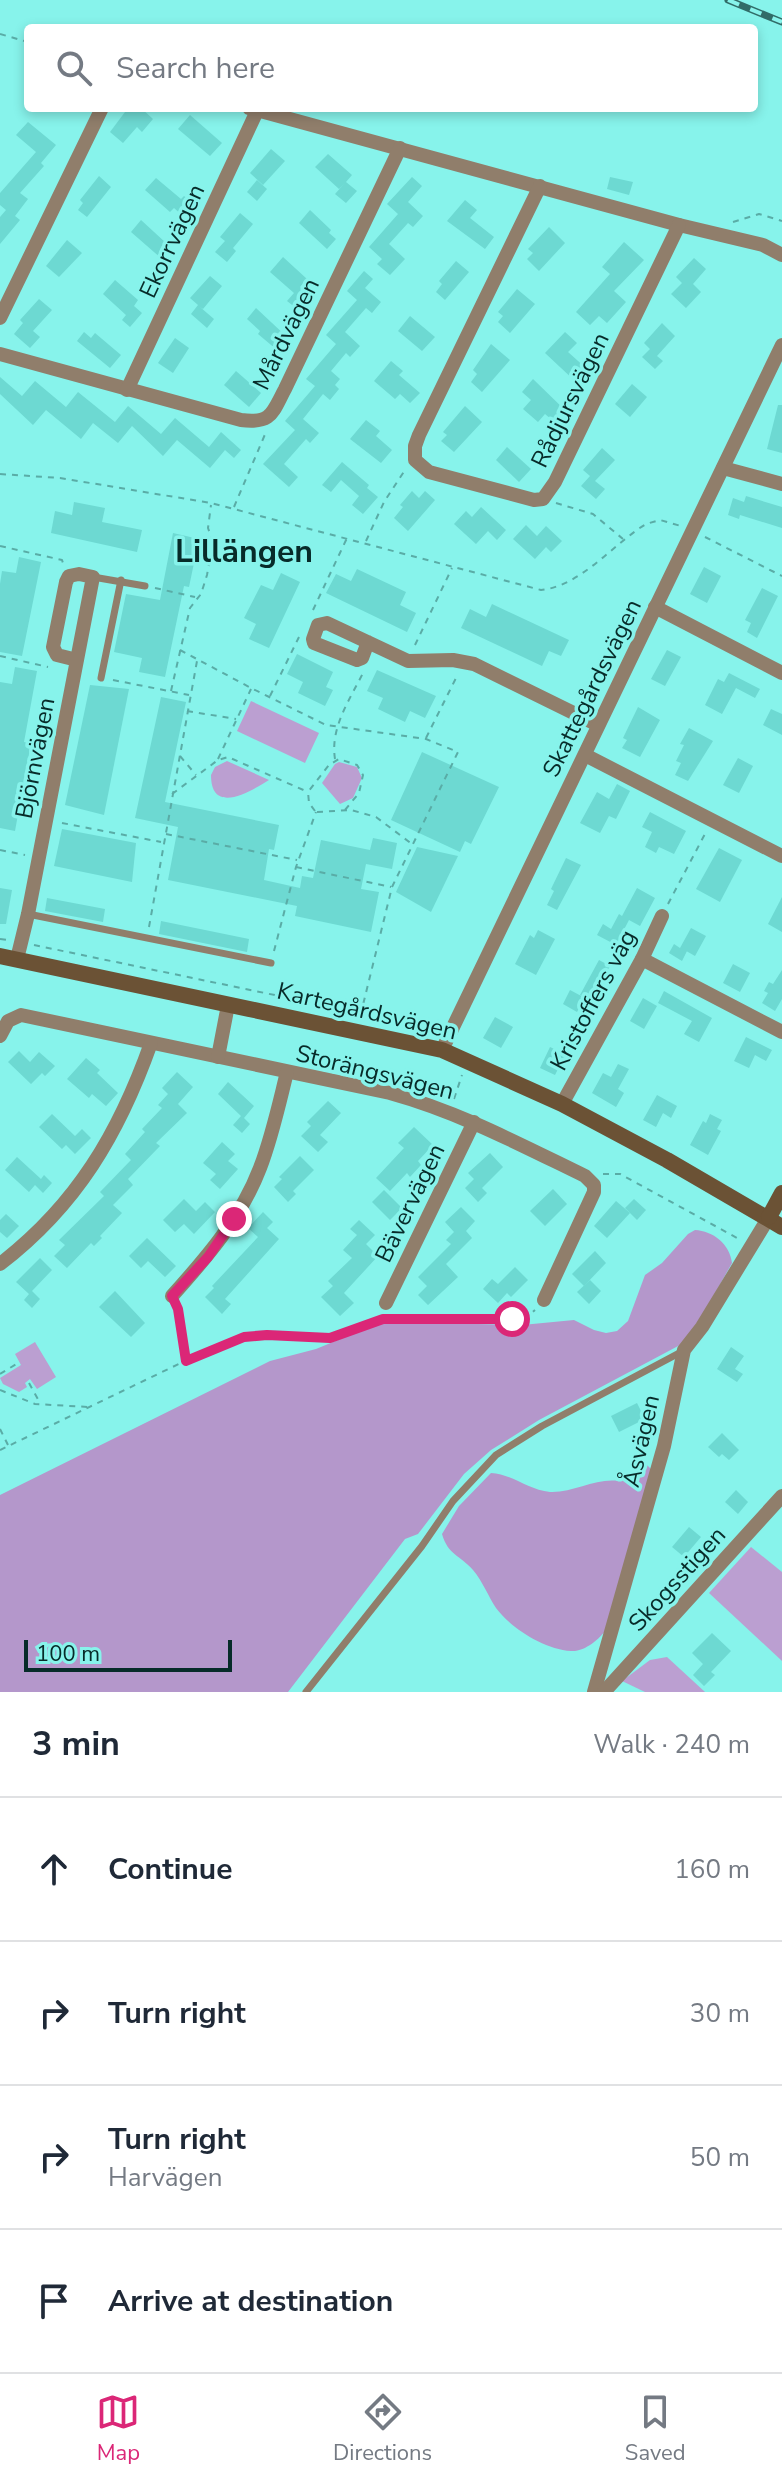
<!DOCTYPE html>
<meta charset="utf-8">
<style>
:root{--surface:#fff;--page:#f2f2f3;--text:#1f2937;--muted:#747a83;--line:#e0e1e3;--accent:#db2777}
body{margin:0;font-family:"Nunito Sans",sans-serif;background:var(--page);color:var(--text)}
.scale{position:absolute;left:24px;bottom:20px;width:208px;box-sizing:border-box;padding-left:8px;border:4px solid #072b29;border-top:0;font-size:22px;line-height:28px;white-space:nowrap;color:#072b29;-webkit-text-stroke:6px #87f3eb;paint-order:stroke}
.stop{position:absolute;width:24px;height:24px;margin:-18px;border:6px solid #db2777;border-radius:50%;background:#fff}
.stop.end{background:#db2777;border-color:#fff;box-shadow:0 2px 8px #0008}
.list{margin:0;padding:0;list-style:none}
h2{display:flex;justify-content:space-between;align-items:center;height:104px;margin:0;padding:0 32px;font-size:34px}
h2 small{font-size:26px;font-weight:400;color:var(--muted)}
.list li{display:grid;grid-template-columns:52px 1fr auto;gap:24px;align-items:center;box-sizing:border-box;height:144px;padding:0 32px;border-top:2px solid var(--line)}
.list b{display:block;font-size:30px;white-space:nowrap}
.list p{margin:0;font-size:26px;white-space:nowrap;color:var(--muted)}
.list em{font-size:26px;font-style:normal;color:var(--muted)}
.icon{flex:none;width:44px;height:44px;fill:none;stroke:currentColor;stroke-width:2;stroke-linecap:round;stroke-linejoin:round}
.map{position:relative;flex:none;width:782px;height:1692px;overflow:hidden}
.search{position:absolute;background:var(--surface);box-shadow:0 4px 12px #0003;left:24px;right:24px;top:24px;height:88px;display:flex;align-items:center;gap:20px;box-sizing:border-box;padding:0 28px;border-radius:8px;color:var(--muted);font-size:30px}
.sheet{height:680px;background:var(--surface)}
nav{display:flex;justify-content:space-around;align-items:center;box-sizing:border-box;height:112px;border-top:2px solid var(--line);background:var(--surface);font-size:22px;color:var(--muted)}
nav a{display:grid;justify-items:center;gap:4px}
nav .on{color:var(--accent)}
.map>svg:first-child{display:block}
</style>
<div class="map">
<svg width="782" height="1692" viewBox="0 0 782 1692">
<rect width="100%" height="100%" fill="#87f3eb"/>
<!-- green -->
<g fill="#bb9fd1">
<polygon points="251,701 319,733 305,763 237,731"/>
<path d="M227,761L269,780C251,791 211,816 211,775L215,767Z"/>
<polygon points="339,762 357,767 362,778 353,798 340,804 322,783 335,764"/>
<polygon points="35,1342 56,1377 37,1389 30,1379 25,1383 27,1387 19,1392 3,1384 0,1378 21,1365 15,1354"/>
<polygon points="751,1547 782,1572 782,1661 709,1593"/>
<polygon points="667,1657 705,1692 645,1692 622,1681 650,1660"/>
</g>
<!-- forest -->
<g fill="#b497cb">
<path d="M695,1230C713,1231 730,1244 732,1263L698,1324L680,1345L539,1420L491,1450L464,1474L418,1534L405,1539L288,1692H0V1495L270,1361L316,1349L372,1326L390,1322L522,1325L574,1320L594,1330L606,1333L617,1331L628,1321L645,1275L662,1263L688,1234Z"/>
<path d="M645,1463L651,1469L607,1629C599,1639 585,1652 571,1651C544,1649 512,1629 496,1608C488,1596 483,1582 473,1570C460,1555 448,1555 442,1534L459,1506L491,1473C512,1474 528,1490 550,1492C573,1493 596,1478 618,1481Z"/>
</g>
<!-- building -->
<g fill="#6dd9d2">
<polygon points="128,108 141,108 153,119 142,132 137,127 123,143 110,132"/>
<polygon points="190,115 222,143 210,156 178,129"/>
<polygon points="28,122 56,145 41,163 44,166 20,193 28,199 15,216 20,220 0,244 0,217 6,210 0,205 0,193 36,152 16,135"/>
<polygon points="271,149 285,161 263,185 250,173"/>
<polygon points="328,154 352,175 346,182 357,191 346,203 335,194 344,184 339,189 315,167"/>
<polygon points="99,176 111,187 87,217 78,210 83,203 80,200"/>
<polygon points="412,177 422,186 408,202 423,216 413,227 408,223 389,244 405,259 390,275 377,264 382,259 369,247 398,214 387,204"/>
<polygon points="610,177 633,182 629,195 607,189"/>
<polygon points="156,178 181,199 184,196 194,204 183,216 174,208 170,212 145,190"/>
<polygon points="257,180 267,189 257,201 247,192"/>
<polygon points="465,200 477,210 470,218 494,237 485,249 447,221"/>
<polygon points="310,210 331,230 329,233 336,239 327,249 299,223"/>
<polygon points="240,213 253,224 233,248 236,251 227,262 215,252 225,241 220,237"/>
<polygon points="141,220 166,243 164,246 169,251 162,259 131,232"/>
<polygon points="549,227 565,243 539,271 527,259 533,253 528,249"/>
<polygon points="67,240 82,253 59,277 46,266"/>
<polygon points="624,242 644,260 614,291 626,302 607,323 599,316 590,325 576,312 610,274 602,267"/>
<polygon points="283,257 307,279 300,287 308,294 296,308 287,301 294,293 270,272"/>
<polygon points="694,258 706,269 693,284 701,292 686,308 671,294 682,283 676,277"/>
<polygon points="456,261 469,272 445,300 436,292 442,284 439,281"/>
<polygon points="364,271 373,279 365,288 381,302 372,313 366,308 345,332 360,346 350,357 346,353 331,371 340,379 335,385 339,389 330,400 323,394 303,419 319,433 310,443 306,439 284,464 298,477 289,487 263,464 295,430 285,421 315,386 306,379 336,344 326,335 357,300 347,291"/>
<polygon points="210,276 222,286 203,309 200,307 214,319 207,328 191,314 198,305 190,298"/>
<polygon points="115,280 138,300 134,306 142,313 130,327 122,320 126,315 103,294"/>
<polygon points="517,289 535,304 510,333 498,322 503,316 498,312"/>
<polygon points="39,299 52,310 33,331 40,337 30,348 14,334 23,323 20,320"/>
<polygon points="256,308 287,337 277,350 258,334 260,331 247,319"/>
<polygon points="410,316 435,337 422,351 398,331"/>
<polygon points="662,323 675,336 657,356 663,361 655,369 642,357 650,349 654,353 644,343"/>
<polygon points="84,332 91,338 95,333 121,355 110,368 77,341"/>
<polygon points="565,332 577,343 568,352 587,369 576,382 545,353"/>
<polygon points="175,338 189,348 173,373 158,363"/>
<polygon points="491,344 510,360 482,392 471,382 477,374 473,370"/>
<polygon points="391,361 403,371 399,375 420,393 410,403 400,394 395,399 374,381"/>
<polygon points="236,371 261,393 249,407 224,385"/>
<polygon points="0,377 22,396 35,381 66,407 78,392 115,422 128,406 161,434 175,418 209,447 221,432 241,450 234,458 225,450 210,468 177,440 163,456 132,426 118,443 93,423 81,439 46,410 33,425 0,394"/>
<polygon points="533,379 569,414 558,425 545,414 538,422 523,409 531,400 522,392"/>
<polygon points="632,384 647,397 630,417 615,404"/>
<polygon points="778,405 782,405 782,453 767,449"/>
<polygon points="465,406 482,422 454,452 441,441 447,435 443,432"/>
<polygon points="366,420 380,431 376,436 392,450 381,463 350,439"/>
<polygon points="507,447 531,469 519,482 496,460"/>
<polygon points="602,448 615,460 595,481 605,489 596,499 581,486 590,476 583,470"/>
<polygon points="342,462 369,485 367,488 378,497 363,514 352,505 359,496 341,480 331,492 322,485"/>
<polygon points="412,491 419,498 425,491 435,500 408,531 394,518 403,507 400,505"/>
<polygon points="746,496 782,507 782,528 740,515 739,519 728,515 733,498 744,502"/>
<polygon points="74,502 105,508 102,522 142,530 137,552 51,533 55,511 72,515"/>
<polygon points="481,507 506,530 497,540 488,531 476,544 454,524 466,511 472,517"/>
<polygon points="526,525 537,536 546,526 562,541 551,552 546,547 535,559 513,539"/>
<polygon points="173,533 199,539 189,587 184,586 165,677 139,672 142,658 114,652 126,594 160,600"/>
<polygon points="19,557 41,562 22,656 0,652 0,584 2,571 16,573"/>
<polygon points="704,567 721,576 707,603 690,594"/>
<polygon points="357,569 406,592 400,605 416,613 407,632 326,593 336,574 351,581"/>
<polygon points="281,573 300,582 269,648 249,639 256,624 244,618 261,585 273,590"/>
<polygon points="762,588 778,596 757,638 747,632 751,623 745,620"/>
<polygon points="492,604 569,640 561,656 549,651 542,666 461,628 470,609 486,617"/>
<polygon points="667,650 681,657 665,686 651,679"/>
<polygon points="297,654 333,672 326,687 333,690 325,706 298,693 303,682 287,674"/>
<polygon points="15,667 37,671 24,742 31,743 15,831 0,828 0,682 12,684"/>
<polygon points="377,670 436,696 425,718 410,711 405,722 378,709 383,698 367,691"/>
<polygon points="729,673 760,689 755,698 736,688 722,714 705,705 718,679 724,682"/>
<polygon points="90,685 129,689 104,815 65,805"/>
<polygon points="161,697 186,702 165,802 279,825 274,850 269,849 264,880 300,888 302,876 313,878 321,840 370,850 373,838 397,843 392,869 366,864 361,889 379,892 371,932 295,916 297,906 168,880 178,827 135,818"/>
<polygon points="638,707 660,720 640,757 622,748 627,740 623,738"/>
<polygon points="771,709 782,714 782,735 763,725"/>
<polygon points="689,728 713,741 688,781 675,775 681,763 676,761 684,745 680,744"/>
<polygon points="422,752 499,787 471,844 465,841 460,852 391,820"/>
<polygon points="738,758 753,766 739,793 723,785"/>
<polygon points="617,784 630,791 616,819 609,816 600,833 580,823 597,792 609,799"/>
<polygon points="650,812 686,831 674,854 659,847 656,853 645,847 652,832 642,827"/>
<polygon points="62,829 136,843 132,882 54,866"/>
<polygon points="417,847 458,856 431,912 396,892"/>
<polygon points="719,848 742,860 720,902 696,889"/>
<polygon points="566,858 581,865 557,910 547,905 554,891 551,889"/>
<polygon points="0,888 12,890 6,924 0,924"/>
<polygon points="637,888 655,898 640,926 629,920 616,945 597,935 603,924 611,929 619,914 622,916"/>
<polygon points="782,897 782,932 768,924"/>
<polygon points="47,898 105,909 103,922 45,911"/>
<polygon points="161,921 249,939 247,952 159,934"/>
<polygon points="691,928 706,936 695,956 681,948 687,951 682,961 669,953 674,944 680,948"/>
<polygon points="538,930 555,939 536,975 515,964 530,935 534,938"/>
<polygon points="599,960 610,966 606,973 610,975 594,1003 580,995"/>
<polygon points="733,964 750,973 740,992 723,983"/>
<polygon points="782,970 782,999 775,1011 762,1003 768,993 764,991 769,982 773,984"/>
<polygon points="570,990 585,998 577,1012 563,1004"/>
<polygon points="664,991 712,1018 699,1042 684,1034 692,1021 658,1003"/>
<polygon points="643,998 657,1006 644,1029 630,1021"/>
<polygon points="495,1017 513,1027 501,1048 483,1038"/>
<polygon points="746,1037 772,1050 766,1061 755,1055 749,1068 734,1061"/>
<polygon points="550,1047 571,1057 566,1068 560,1065 555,1075 540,1068"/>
<polygon points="19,1051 30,1062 39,1052 55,1066 45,1076 42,1073 31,1084 8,1062"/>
<polygon points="86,1058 100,1070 97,1073 118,1093 106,1106 92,1094 89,1098 67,1079"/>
<polygon points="618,1064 629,1069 618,1089 624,1093 616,1107 592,1093 603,1073 611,1077"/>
<polygon points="177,1072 193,1087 178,1104 187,1113 156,1143 160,1146 128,1179 133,1185 113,1205 122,1213 100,1236 102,1238 94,1246 91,1243 67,1268 54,1256 65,1245 59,1240 104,1196 100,1192 131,1160 125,1154 145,1132 142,1129 162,1108 158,1105 168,1094 162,1088"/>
<polygon points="228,1082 254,1106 244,1118 250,1124 242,1133 233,1125 241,1116 218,1094"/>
<polygon points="657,1095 677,1106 671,1118 663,1113 656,1127 643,1120"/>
<polygon points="328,1101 341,1113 320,1135 328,1142 318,1152 301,1136 311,1126 307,1122"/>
<polygon points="52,1114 75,1136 82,1129 91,1138 75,1154 66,1145 62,1149 39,1127"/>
<polygon points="710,1114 722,1120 717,1129 721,1131 708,1155 690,1145 703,1121 706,1123"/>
<polygon points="414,1127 433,1145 418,1161 421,1165 410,1177 407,1173 390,1191 376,1178 404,1148 398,1143"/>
<polygon points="222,1142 235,1154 228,1161 238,1169 220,1189 210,1180 216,1174 203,1163"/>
<polygon points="490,1153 503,1167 482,1188 487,1193 478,1202 465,1188 474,1179 468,1173"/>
<polygon points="300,1156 314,1170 293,1191 296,1194 288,1202 274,1187 282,1179 279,1177"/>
<polygon points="17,1157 41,1179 44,1175 52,1183 43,1193 35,1185 29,1192 5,1170"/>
<polygon points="553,1189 567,1204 545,1226 530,1211"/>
<polygon points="384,1190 402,1208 390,1220 372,1202"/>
<polygon points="184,1199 196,1211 205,1202 215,1212 194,1234 184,1224 175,1232 163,1220"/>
<polygon points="634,1199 646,1210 637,1220 625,1208"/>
<polygon points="616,1201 630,1213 607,1238 594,1226"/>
<polygon points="461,1207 475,1221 466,1231 472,1238 446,1264 458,1277 428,1305 418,1295 427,1286 418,1277 451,1244 446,1240 454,1232 445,1222"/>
<polygon points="263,1212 273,1222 267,1228 279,1239 225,1299 231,1304 222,1314 205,1297 214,1288 212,1286 258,1237 248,1228"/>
<polygon points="6,1214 19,1226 7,1238 0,1232 0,1220"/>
<polygon points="359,1220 375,1235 366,1244 378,1256 344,1293 354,1303 340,1316 321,1297 333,1286 328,1281 352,1258 343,1250 357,1235 350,1229"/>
<polygon points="147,1238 176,1266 165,1277 148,1261 141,1268 129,1256"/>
<polygon points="595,1251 606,1263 584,1286 572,1274"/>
<polygon points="40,1258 52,1270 32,1291 40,1299 32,1308 24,1300 29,1294 16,1282"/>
<polygon points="515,1267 528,1280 511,1297 507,1293 498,1303 483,1289 492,1279 498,1284"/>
<polygon points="590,1280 601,1291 589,1304 577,1292"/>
<polygon points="115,1291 145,1323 131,1337 99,1307"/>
<polygon points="731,1347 744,1356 735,1369 743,1374 737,1382 717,1369"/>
<polygon points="637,1403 645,1419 619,1432 611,1416"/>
<polygon points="722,1433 739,1450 729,1460 722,1454 719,1457 708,1447"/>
<polygon points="736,1490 748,1502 738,1514 725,1502"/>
<polygon points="689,1527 701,1537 684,1557 672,1547"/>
<polygon points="712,1633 731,1651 711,1672 715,1675 704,1686 693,1675 703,1664 692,1653"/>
</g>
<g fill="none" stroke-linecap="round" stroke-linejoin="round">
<!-- path -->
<g stroke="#5aaca6" stroke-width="2" stroke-dasharray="6 6" stroke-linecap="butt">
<polyline points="0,34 28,42"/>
<polyline points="733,222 759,214 782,221"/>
<path d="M0,474L60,478L211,503L541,590C581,586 613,544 646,524L660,520L681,526"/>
<polyline points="556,503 593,514 623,539"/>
<polyline points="234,507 266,432"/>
<polyline points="705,537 782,576"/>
<polyline points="366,541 384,502 405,470"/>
<polyline points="0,546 62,560 63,563"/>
<polyline points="155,588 195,597"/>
<polyline points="313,610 347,538"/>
<polyline points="415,645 452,568"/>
<polyline points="180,650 251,688 326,725 426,739 458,752 392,887 361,1013"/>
<polyline points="0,656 48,667"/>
<polyline points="113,680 189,695"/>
<polyline points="171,691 190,608 201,594 207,575 213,542 208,528 211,505"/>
<polyline points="270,696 299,637"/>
<polyline points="187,711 236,719"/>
<polyline points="426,738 457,676"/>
<polyline points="180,756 196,775"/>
<polyline points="218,759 251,689"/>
<path d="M335,759C330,728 349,701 363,673"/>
<polyline points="172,794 218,760 228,757 308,792"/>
<polyline points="315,811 309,803 308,792 329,765 339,759 357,765 363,775 359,793 345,810"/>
<polyline points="317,812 351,810 376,817 412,844"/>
<polyline points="62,823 161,842"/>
<polyline points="166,834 297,860"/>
<polyline points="0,850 25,855"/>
<polyline points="296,867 391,887"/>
<polyline points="668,904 706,832"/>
<polyline points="149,927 197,661"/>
<polyline points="0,939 8,940"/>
<polyline points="34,945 361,1013 439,1024"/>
<polyline points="274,951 296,867 316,812"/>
<polyline points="454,1099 462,1075"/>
<polyline points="603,1174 620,1174 739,1239"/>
<polyline points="178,1311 186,1360"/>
<polyline points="0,1374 18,1363"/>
<polyline points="29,1383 40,1403"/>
<polyline points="0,1390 35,1404 89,1407"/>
<polyline points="0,1429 8,1445"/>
<polyline points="0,1450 214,1347 254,1335 330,1338 383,1319 518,1319 526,1318 535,1310"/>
</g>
<!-- lane -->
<g stroke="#907e6b" stroke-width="7">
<polyline points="93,577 145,586"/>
<polyline points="101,678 121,580"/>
<polyline points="28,914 271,963"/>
<polyline points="306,1692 422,1546 453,1501 496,1455 542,1426 683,1351"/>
</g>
<!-- street -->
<g stroke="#907e6b" stroke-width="14">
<polyline points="249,108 679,225 763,245 782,255"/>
<polyline points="540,186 419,435 415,446 415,460 429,472 534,500 543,499 555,482 679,225"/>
<polyline points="0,318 102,108"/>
<path d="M0,354L241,420C272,424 272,413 285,389L400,148"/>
<polyline points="127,390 257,111"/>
<polyline points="723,468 782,484"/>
<polyline points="655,607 782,673"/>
<polyline points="368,642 362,658 357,660 314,643 313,639 318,625 327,623 408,661 453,660 474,664 598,725"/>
<polyline points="585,755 782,856"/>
<polyline points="17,959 28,914 93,577 79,574 69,576 66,582 53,647 57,655 77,660"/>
<polyline points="642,959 782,1032"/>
<path d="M0,1036L8,1021L21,1015L390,1093C459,1112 521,1145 585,1176L594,1185V1192L544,1300"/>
<polyline points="442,1050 782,345"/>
<polyline points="218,1057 228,1005"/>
<polyline points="562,1104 642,959 662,916"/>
<path d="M0,1264C77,1205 119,1133 151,1043"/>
<path d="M172,1296C207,1257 241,1218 260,1168C272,1137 279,1104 287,1072"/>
<polyline points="386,1303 474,1122"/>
<polyline points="594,1692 664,1446 684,1350 702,1327 769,1217"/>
<polyline points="604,1692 782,1496"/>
</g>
<!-- secondary -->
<g stroke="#6b5235" stroke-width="16">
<polyline points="0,956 442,1050 562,1104 667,1160 782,1227"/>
<polyline points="769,1217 782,1193"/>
</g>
<defs>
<polyline id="rail" points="728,0 782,22"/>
</defs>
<!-- rail casing -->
<use href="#rail" stroke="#316c68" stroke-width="7"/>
<!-- rail -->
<use href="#rail" stroke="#87f3eb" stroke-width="4" stroke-dasharray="12" stroke-linecap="butt"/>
</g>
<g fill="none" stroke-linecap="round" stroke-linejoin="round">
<!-- route -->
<polyline stroke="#db2777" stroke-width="10" points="234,1219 208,1257 172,1296 178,1309 186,1361 244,1337 267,1335 330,1338 383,1319 512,1319"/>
</g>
<g text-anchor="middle" stroke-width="7" stroke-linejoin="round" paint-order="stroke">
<!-- street labels -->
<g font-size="24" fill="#072b29" stroke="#87f3eb">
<text transform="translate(172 241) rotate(-65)" y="8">Ekorrvägen</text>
<text transform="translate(286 334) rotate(-64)" y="8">Mårdvägen</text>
<text transform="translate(570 400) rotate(-64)" y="8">Rådjursvägen</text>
<text transform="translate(592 688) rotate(-64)" y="8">Skattegårdsvägen</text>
<text transform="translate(35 758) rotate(-79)" y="8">Björnvägen</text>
<text transform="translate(593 1000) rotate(-62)" y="8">Kristoffers väg</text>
<text transform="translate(367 1011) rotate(13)" y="8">Kartegårdsvägen</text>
<text transform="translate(375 1072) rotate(14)" y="8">Storängsvägen</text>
<text transform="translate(410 1203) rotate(-64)" y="8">Bävervägen</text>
<text transform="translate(641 1441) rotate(-77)" y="8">Åsvägen</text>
<text transform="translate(677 1579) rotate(-48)" y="8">Skogsstigen</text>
</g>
<!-- district labels -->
<g font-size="32" font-weight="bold" fill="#072b29" stroke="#87f3eb">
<text x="244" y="562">Lillängen</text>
</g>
</g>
</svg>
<div class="scale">100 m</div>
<div class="stop" style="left:512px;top:1319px"></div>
<div class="stop end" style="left:234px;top:1219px"></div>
<div class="search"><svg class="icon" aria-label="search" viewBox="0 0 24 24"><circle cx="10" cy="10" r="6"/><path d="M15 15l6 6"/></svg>Search here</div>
</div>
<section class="sheet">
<h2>3 min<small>Walk · 240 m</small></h2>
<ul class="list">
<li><svg class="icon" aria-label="ahead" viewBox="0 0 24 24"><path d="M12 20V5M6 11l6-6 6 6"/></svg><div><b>Continue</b></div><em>160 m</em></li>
<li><svg class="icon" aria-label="right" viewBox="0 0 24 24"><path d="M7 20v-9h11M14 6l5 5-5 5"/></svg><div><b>Turn right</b></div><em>30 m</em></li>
<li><svg class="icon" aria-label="right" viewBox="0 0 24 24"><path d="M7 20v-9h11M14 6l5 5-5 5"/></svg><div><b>Turn right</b><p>Harvägen</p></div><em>50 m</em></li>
<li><svg class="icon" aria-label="arrive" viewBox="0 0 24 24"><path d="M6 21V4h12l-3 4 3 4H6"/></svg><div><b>Arrive at destination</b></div></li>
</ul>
</section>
<nav>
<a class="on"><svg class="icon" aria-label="map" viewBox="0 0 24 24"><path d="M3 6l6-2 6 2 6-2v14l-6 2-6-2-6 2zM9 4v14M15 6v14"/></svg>Map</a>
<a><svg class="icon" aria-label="directions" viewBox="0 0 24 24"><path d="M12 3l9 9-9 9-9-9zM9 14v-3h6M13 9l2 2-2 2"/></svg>Directions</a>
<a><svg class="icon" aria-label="saved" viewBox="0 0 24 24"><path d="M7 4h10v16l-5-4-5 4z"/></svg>Saved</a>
</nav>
